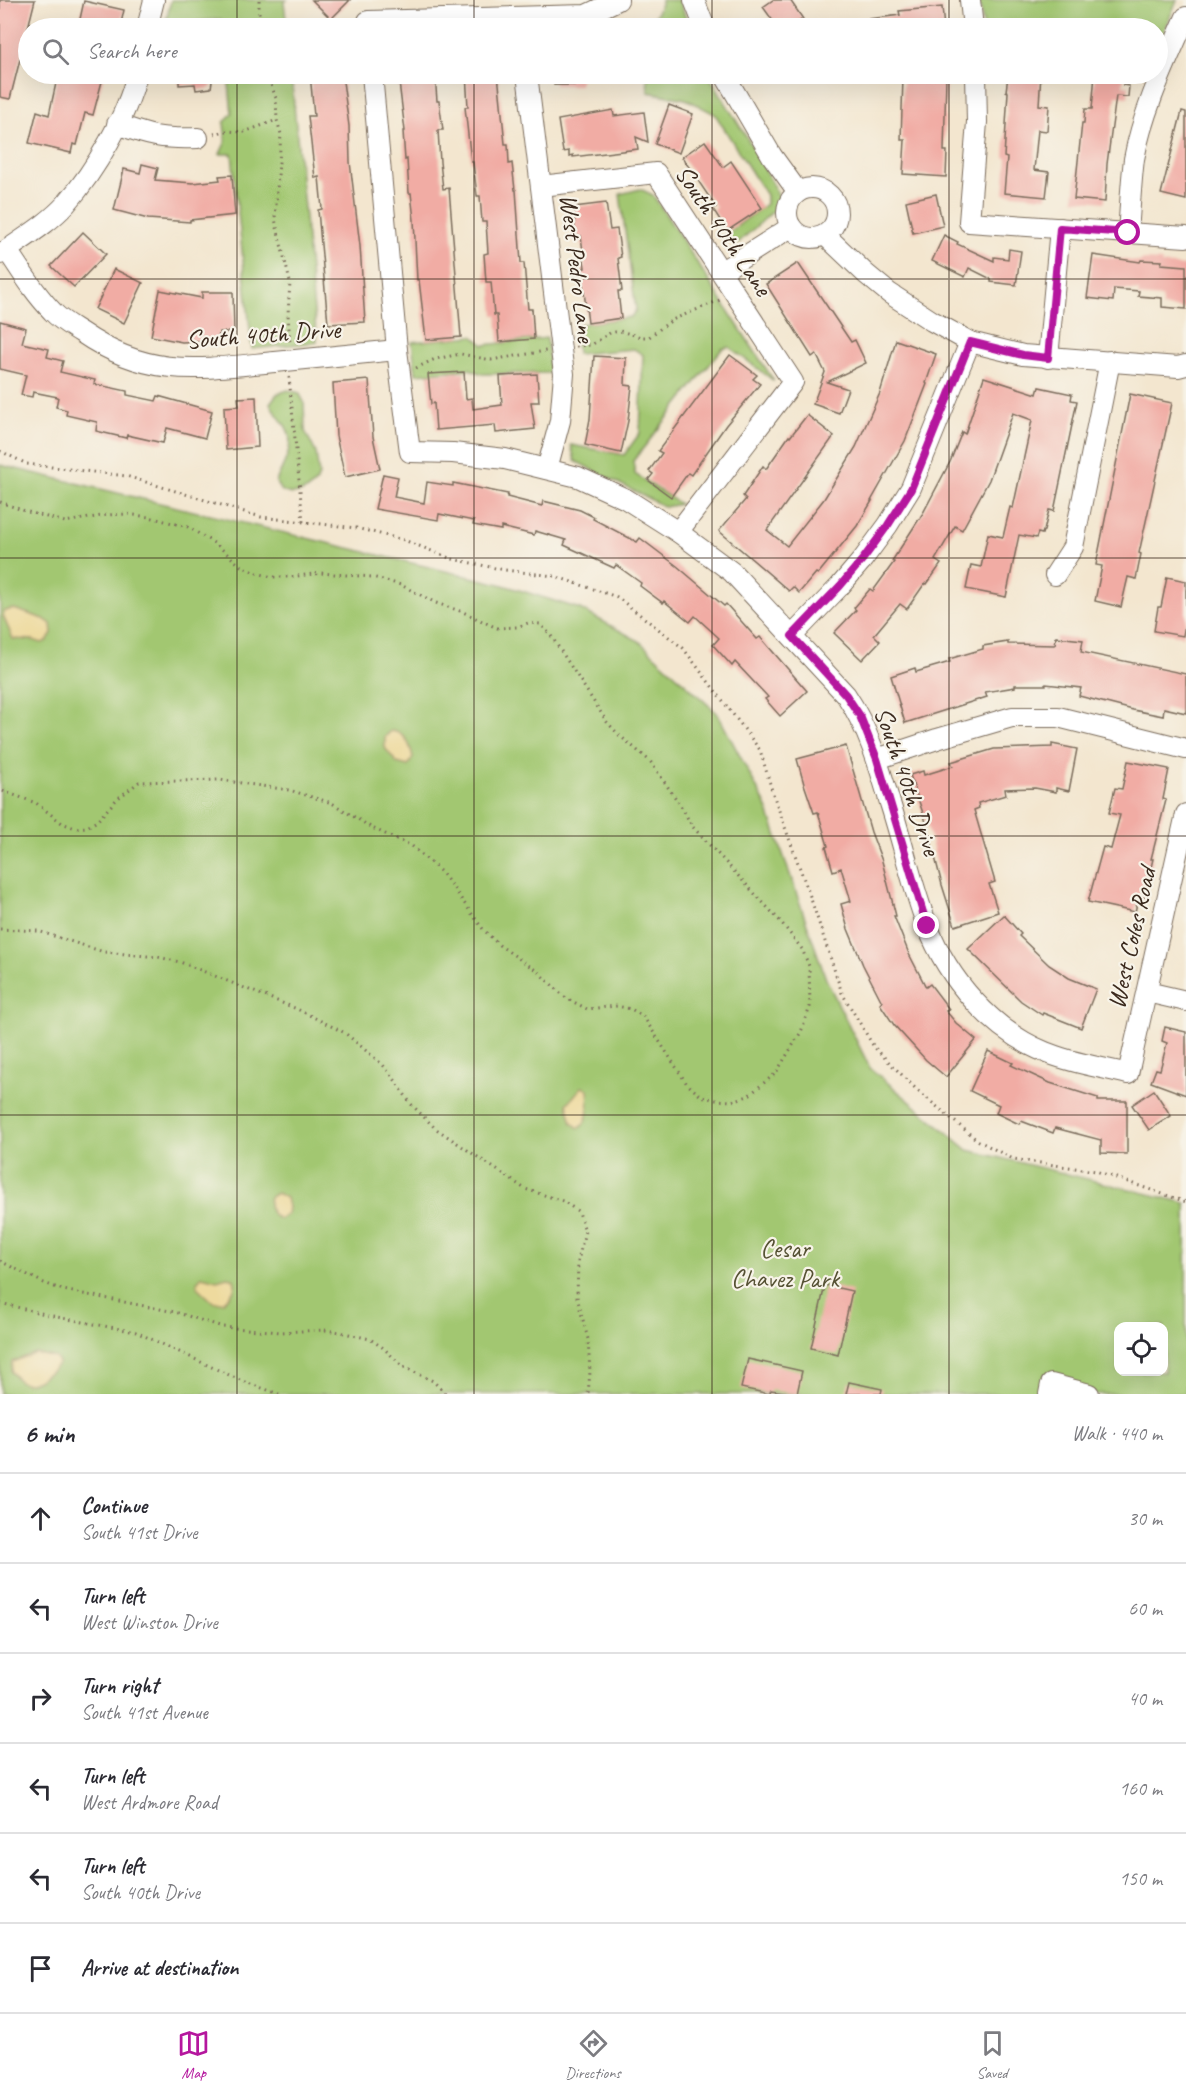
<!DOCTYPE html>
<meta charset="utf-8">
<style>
:root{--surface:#fff;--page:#f7f7f7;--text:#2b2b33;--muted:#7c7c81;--line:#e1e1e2;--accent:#b5179e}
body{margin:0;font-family:Caveat,sans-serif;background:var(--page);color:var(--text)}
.controls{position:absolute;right:18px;bottom:18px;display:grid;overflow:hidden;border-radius:12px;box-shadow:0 6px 24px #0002}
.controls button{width:54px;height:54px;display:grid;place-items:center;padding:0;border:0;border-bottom:2px solid var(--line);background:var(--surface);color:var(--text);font:30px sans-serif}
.stop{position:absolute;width:18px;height:18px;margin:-14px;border:4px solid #b5179e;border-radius:50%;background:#fff}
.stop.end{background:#b5179e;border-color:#fff;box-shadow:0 2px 6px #0008}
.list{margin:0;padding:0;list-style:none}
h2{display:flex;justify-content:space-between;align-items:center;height:78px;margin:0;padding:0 24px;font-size:26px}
h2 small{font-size:20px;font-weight:400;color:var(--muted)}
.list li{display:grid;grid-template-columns:39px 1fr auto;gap:18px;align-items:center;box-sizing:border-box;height:90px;padding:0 24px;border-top:2px solid var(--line)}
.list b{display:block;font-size:22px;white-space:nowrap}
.list p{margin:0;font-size:20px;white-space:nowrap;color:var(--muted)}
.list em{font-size:20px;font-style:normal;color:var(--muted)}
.icon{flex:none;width:33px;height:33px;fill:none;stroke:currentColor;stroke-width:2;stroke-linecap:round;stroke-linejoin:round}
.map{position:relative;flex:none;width:1186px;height:1394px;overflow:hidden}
.search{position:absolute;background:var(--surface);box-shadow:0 6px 24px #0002;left:18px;right:18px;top:18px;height:66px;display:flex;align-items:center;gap:15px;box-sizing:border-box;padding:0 21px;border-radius:33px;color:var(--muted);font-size:22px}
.sheet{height:618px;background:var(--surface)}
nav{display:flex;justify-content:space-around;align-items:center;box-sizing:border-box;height:84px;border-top:2px solid var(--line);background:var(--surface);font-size:16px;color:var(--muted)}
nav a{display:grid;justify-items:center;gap:3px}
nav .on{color:var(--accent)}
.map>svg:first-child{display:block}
</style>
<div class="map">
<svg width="1186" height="1394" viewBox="0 0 1186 1394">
<rect width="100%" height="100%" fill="#f7f3e8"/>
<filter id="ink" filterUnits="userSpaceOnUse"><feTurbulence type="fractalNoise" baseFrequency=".0167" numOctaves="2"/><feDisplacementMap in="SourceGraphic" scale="12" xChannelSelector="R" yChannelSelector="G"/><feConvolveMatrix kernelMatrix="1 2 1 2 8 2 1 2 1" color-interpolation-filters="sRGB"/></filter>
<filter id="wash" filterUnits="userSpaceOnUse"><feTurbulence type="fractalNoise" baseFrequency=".008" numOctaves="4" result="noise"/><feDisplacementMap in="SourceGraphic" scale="24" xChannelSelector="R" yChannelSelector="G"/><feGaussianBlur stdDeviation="1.35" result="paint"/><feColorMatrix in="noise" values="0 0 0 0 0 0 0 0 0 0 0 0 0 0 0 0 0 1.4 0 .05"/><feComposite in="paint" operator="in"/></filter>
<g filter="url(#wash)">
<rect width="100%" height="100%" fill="#f3e6cf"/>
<!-- green -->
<g fill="#a2c771" stroke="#6e7848" stroke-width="1.5" fill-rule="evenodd">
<polygon points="171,0 287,0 284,2 287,28 223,28 221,19 165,25"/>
<polygon points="661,0 679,0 690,28 649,28 661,4"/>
<polygon points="979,0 1177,0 1158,46 1158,28 984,28"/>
<polygon points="228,74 291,74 317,342 252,349 232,154 220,154 226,141 224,123 232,113"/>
<polygon points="647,74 708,74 758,156 782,203 738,243 722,238 766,204 766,195 715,114 686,99 648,92"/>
<polygon points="640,189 653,195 774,381 729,347 722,349 633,461 635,474 680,504 665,507 575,461 571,445 624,455 640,433 643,355 634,349 577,354 575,325 631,317 636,310 620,194"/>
<polygon points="473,336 484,345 547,338 550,373 482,374 470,369 416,374 412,342"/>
<path d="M288,390L299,393L304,402L305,431L316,453L319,475L317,481C308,494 282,501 276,482C282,465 297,446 286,427C281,419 274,412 270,403L277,394Z"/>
<path d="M0,465L500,584L580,609L639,641L717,713L766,805L826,979L870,1068L968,1150L1186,1203V1394H0ZM1118,1326H1164V1372H1118Z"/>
</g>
<!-- sand -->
<g fill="#eeda9e" stroke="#94825e" stroke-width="1.5">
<polygon points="14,609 44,619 51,624 52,633 47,641 42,643 33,640 13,639 3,616 5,611"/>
<path d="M391,731C406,732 410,745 413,757L408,766L397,763L385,748V737Z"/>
<path d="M582,1087L588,1089C589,1100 590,1122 579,1128L572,1123L567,1104Z"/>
<path d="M277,1193L286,1198L288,1207L287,1214L280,1219C271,1216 267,1206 270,1197Z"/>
<path d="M202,1276L217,1280L227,1277L233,1278C239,1288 230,1296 223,1302H213L198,1288L197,1282Z"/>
<path d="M35,1353L56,1358L59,1363C55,1370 36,1383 28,1383C24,1384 21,1382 18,1380L11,1372L12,1362Z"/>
</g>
<g id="blocks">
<!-- building -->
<g fill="#f1aca4">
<polygon points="0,0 35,0 10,99 0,97"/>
<polygon points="312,0 350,0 331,19"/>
<polygon points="773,0 790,0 803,19 789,28 778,28 763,7"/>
<polygon points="84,1 124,10 120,28 78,28"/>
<polygon points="942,7 944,28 853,28 853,21 900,15 899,11"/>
<polygon points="58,74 104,74 93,115 85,113 77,145 73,144 71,153 29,143 37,111 49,115"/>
<polygon points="179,74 213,74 211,88 196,90 195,84 179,85"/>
<polygon points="310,74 342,74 349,126 350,162 360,246 365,322 328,324 318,210 322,209 319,177 315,178 308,116 314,116"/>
<polygon points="398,74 414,74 414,76 435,74 437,101 439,101 443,130 438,130 440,162 443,189 449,188 461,337 426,340 419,280 417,280 414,220 411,193 409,193 407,159 405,160 403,131 405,131"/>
<polygon points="466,74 498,74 505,144 508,144 509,164 512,163 515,190 516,190 521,263 524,263 528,309 532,309 534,339 499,342 497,315 494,315 491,282 486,282 484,254 488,253 486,222 482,222 480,196 477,196 473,162 471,162 465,107 468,107"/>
<rect x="554" y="74" width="26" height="11"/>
<polygon points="1010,74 1041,74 1039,105 1049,106 1047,131 1038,130 1034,170 1049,172 1046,197 1004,193 1007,158 1004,157 1008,92 1006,91 1008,76 1010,76"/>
<polygon points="1095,74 1124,74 1123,85 1129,86 1128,97 1116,96 1107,164 1105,202 1074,199 1082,123 1084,123 1085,109 1092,109"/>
<polygon points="903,78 946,79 944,151 947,151 946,177 903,174 905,140 901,140"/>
<polygon points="669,105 693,114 679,153 655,144"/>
<polygon points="613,110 614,116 644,112 648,142 636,137 638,149 573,157 573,155 569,156 569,151 563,152 558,120"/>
<polygon points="1182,111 1186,112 1186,200 1161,194"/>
<polygon points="705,141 723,167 731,161 762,208 727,231 713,209 716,207 682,157"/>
<polygon points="142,164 158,168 155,180 193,183 220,180 219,176 232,175 235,215 190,220 190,222 148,219 114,210 124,169 140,173"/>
<polygon points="936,194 943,226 913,233 906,201"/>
<polygon points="606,203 610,230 617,229 621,257 618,258 622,291 618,291 621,318 588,323 581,268 585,268 581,236 575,236 574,207"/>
<polygon points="83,232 106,254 74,287 51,266"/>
<polygon points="944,235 958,242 957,244 994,261 994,257 1008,259 1009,249 1021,251 1016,285 991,282 991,279 969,268 965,277 932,261"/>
<polygon points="1093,255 1140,262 1141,260 1162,261 1161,264 1186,266 1186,309 1162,307 1162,298 1138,296 1139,291 1114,289 1113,301 1087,298"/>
<polygon points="798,263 851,342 855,340 866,363 827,382 848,389 839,413 813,404 825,372 816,354 812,357 766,284"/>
<polygon points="114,269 143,283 124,323 95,309"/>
<polygon points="160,290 202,298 202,292 233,292 234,332 219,332 218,340 182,342 151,336"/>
<polygon points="0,321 26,328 22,343 49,349 47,357 63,361 60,372 95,380 94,384 127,391 127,395 156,401 158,396 212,411 205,438 167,428 163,443 127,435 126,438 96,431 97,422 66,415 67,410 56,407 58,397 33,392 32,397 21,395 26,375 0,369"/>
<polygon points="896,340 936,354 926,383 927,384 905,441 871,501 872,501 857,526 818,574 816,573 799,593 793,587 789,591 719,531 746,499 743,496 763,466 766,469 789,436 790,437 807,415 834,436 767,530 787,546 824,499 856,447 880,393"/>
<polygon points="730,355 757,375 753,379 760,384 726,425 691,475 688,473 671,497 648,480 653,474 649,471 662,453 658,451"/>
<polygon points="594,356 626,358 625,385 632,386 628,421 621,453 585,445 590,419"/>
<polygon points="464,372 466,399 472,398 473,409 502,405 500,376 537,374 539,402 531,402 535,429 496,433 495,425 436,430 434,403 431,404 428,374"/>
<polygon points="984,377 1037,394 1039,387 1072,394 1071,400 1077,401 1054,511 1049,510 1044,531 1043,531 1042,534 1038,533 1036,538 1019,535 1006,597 966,589 971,565 981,567 988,534 1003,537 1010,507 1013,508 1032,420 1013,413 989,480 962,530 955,526 935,560 941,564 927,584 925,583 907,609 900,604 874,635 880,641 862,660 834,633 856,610 854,608 870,589 873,591 894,562 892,561 923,513 950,462 962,432 965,434"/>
<polygon points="369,380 373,437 380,469 345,477 336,436 333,383"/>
<polygon points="1130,394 1172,403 1139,553 1141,554 1136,579 1128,577 1121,607 1095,601 1102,566 1096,565"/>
<polygon points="256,397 258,447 226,450 224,407 239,406 238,398"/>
<polygon points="383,474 398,477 394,497 424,503 427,482 453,486 453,483 508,494 507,497 542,506 543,501 580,510 594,517 593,519 637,542 640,538 677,566 724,606 726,604 757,639 760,637 807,691 780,716 765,699 768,697 735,662 732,666 713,645 719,638 695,616 690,622 664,601 663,603 640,586 641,583 616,565 614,568 564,545 566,540 535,531 534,535 501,527 501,530 473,525 474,521 439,514 438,520 375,509"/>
<polygon points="1167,577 1186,581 1186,619 1183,636 1154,631 1158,607 1161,607"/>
<polygon points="1056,637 1083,640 1081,652 1186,674 1186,713 1164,708 1163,716 1133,710 1079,696 1081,688 1046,684 1046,685 1015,685 1015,687 985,692 987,697 905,723 891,676 915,668 916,672 950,662 949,659 983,649 983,646 1008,642 1008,644 1055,645"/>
<polygon points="1052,744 1077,749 1069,791 1056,788 1056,792 1035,788 1005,789 1006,795 978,803 979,808 974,810 995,882 989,884 998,912 955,926 942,885 927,825 910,775 923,771 924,775 953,766 951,762 994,749 1052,747"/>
<polygon points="846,746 871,832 882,861 896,916 894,916 909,954 926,987 930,984 949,1009 946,1011 956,1023 976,1040 946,1077 926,1060 894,1025 880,1004 882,1002 863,965 848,929 841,904 851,901 841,868 833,871 826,847 828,846 818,812 814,813 804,784 797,759"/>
<polygon points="1128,761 1169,769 1163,799 1166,800 1151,859 1153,859 1143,900 1138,899 1135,912 1088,902 1103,847 1111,849 1120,815 1109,813 1115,788 1122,789"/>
<polygon points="1004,915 1021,934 1019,936 1049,965 1069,978 1096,989 1081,1028 1043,1013 1042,1015 1021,1001 968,949"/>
<polygon points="1165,1027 1186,1032 1186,1095 1151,1082 1156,1069 1160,1070 1167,1043 1162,1041"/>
<polygon points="988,1051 1013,1063 1011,1065 1050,1083 1098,1098 1098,1101 1127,1101 1127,1154 1101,1153 1101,1140 1055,1128 1053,1133 1021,1121 1019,1124 996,1113 999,1105 970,1091"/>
<polygon points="1154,1090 1171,1116 1149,1130 1132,1105"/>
<polygon points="825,1285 852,1291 838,1355 811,1348"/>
<polygon points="748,1359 802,1371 797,1394 771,1390 769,1394 741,1388"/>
<polygon points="849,1382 882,1389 881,1394 846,1394"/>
</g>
</g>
</g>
<g filter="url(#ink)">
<use href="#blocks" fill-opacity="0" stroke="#7b6c5c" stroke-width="1.5"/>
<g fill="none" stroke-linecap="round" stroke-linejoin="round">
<defs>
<g id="minor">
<polyline points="694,0 705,28"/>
<polyline points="970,0 973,28"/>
<polyline points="147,28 154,0"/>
<polyline points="368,28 368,21 586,15 618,0"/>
<path d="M372,74L397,350L410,452L453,453L505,459L578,477L626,499L678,532L732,572L846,695C868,728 879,765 890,803C903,843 912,886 927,925C948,979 991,1030 1045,1052C1071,1063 1100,1067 1128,1074L1186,814"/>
<polyline points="527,74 564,374 560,421 547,469"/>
<polyline points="724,74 772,156 798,192"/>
<polyline points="976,74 977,122 969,222 1186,237"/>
<path d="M117,124C151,137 162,139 198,138"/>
<polyline points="541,186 656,173 793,382 678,532"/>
<circle cx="812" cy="213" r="25"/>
<path d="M1128,233C1130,208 1131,183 1134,159C1143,110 1166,63 1186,17"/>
<polyline points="825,235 866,274 889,293 932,321 970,342 1023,355 1178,367 1186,365"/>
<path d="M7,250C27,236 50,222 66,204C95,171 127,116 137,74"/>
<path d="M0,254L7,250C21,271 35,294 53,312C61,321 73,327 82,333C149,379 200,369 275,362C316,358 356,354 397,350"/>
<polyline points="722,271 791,227"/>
<polyline points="1048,358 1060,228"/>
<polyline points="1055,575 1073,547 1110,361"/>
<polyline points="792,636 840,586 863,559 888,525 911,488 970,342"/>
<polyline points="877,759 937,739 1012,717 1058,717 1186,749"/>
<polyline points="1147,992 1186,1001"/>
<polyline points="1049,1394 1051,1384 1089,1394"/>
</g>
</defs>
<!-- minor casing -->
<use href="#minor" stroke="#7b6c5c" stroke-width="22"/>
<!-- path -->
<g stroke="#7b6c5c" stroke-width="3" stroke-dasharray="1.5 4.5" stroke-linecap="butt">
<polyline points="259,0 259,28"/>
<polyline points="267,74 276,98 277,120 281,134 275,219 290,282 288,314 290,344"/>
<polyline points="214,134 225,131 244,132 277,120"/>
<polyline points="576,346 591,345 610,333 620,331 641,337 649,337 672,320 720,300"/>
<polyline points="416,368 435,359 461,354 491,360 546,351"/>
<polyline points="289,377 303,522"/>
<polyline points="0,451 27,464 126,476 261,517 356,528 404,540 452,559 505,570 554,576 617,597 683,648 760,750 773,794 811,899 842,993 874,1047 917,1090 977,1140 1013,1159 1096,1171 1186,1202"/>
<polyline points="0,502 28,512 65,522 107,515 127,514 149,517 188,527 217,545 241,566 257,573 272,577 289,577 321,573 372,577 401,585 436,603 463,612 497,628 517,627 528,623 540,624 550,634 607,722 619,735 650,761 681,806 692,826 781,922 802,949 809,966 810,1007 801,1032 776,1073 748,1096 732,1101 716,1100 701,1096 687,1084 643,1016 631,1009 617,1006 587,1009 566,998 537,971 499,945 483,929 443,874 412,846 372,828 332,803 289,790 220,780 139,782 117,799 97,821 87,827 75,828 62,823 36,803 0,790"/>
<polyline points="0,929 38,931 104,952 158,957 180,962 297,1009 345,1033 383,1065 393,1077 411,1104 435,1128 525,1189 563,1201 579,1212 585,1231 578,1261 577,1297 588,1339 590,1372 588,1394"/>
<polyline points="0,1261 44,1283 63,1290 175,1312 223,1327 281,1332 324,1330 340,1332 370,1339 382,1347 404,1367 433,1381 446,1394"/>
<polyline points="0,1303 57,1317 136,1332 242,1381 279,1394"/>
</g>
<!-- minor -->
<use href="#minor" stroke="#fff" stroke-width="20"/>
</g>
</g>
<g fill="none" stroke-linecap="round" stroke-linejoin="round" filter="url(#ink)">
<!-- route -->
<polyline stroke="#b5179e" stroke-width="8" points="927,926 877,759 860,716 846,695 792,636 840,586 863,559 888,525 911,489 970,342 1023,355 1048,358 1060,228 1128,233"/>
</g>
<!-- grid -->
<path fill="none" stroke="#3b2a1e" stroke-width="1.5" stroke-opacity="0.55" d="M237,0V28M474,0V28M712,0V28M949,0V28M237,74V1394M474,74V1394M712,74V1394M949,74V1394M0,279H1186M0,558H1186M0,836H1186M0,1115H1186"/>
<g text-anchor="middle" stroke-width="4.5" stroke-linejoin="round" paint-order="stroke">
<!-- street labels -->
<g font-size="26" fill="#3b2a1e" stroke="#f7f3e8">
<text transform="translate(724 230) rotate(56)" y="9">South 40th Lane</text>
<text transform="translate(578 268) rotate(83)" y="9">West Pedro Lane</text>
<text transform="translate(263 334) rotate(-4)" y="9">South 40th Drive</text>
<text transform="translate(908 781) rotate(71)" y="9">South 40th Drive</text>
<text transform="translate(1131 938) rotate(-77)" y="9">West Coles Road</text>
</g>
<!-- park labels -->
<g font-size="26" fill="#555133" stroke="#f7f3e8">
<text x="785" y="1257">Cesar<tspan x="785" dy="30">Chavez Park</tspan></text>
</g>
</g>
</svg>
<div class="controls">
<button><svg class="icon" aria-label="locate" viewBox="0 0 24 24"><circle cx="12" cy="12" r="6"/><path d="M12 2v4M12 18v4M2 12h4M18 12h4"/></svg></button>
</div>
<div class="stop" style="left:1128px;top:233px"></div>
<div class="stop end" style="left:927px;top:926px"></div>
<div class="search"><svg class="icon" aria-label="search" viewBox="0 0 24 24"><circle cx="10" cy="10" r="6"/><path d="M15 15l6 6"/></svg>Search here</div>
</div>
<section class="sheet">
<h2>6 min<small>Walk · 440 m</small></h2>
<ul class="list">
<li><svg class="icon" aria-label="ahead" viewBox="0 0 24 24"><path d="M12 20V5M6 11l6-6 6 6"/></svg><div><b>Continue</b><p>South 41st Drive</p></div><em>30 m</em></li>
<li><svg class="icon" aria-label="left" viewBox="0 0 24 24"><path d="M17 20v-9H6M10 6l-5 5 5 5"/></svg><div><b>Turn left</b><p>West Winston Drive</p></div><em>60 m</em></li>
<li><svg class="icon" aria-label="right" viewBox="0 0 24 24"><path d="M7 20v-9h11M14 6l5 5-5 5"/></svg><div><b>Turn right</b><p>South 41st Avenue</p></div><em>40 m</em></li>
<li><svg class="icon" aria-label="left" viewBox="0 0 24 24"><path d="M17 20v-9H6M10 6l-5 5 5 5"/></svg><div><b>Turn left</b><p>West Ardmore Road</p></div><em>160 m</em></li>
<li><svg class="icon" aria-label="left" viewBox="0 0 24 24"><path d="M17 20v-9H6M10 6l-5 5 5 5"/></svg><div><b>Turn left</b><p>South 40th Drive</p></div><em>150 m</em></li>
<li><svg class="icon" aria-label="arrive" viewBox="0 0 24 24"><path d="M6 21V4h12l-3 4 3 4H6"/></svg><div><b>Arrive at destination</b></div></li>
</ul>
</section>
<nav>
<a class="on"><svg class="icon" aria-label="map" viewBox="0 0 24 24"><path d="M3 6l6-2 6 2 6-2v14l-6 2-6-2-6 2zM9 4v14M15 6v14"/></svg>Map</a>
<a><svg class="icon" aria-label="directions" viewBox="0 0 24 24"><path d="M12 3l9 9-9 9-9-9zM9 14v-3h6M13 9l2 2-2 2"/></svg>Directions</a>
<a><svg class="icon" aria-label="saved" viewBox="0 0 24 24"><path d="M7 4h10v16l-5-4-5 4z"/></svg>Saved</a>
</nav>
